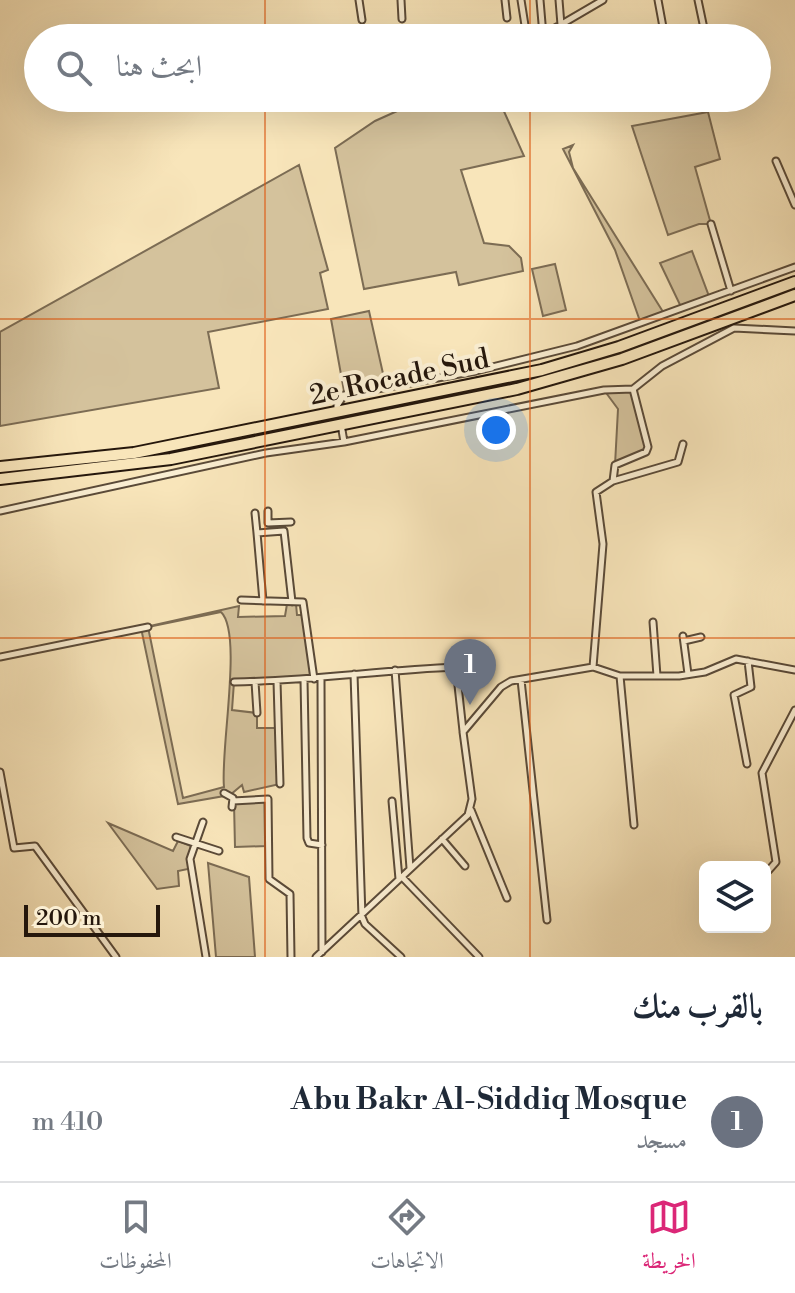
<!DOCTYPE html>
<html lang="ar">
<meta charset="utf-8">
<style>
:root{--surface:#fff;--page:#f6f6f7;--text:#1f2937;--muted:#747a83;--line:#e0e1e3;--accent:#db2777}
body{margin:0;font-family:"Libre Bodoni",Amiri,serif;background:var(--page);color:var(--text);direction:rtl}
.controls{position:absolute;right:24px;bottom:24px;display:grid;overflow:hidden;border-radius:12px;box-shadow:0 8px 32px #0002}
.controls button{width:72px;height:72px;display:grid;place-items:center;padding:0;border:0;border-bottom:2px solid var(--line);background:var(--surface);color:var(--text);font:40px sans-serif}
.scale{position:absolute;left:24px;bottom:20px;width:136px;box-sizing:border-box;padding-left:8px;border:4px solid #25170c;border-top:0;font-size:22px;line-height:28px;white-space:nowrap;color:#25170c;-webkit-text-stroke:6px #faeed2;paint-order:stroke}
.you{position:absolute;left:496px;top:430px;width:28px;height:28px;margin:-20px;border:6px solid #fff;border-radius:50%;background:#1a73e8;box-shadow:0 0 0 12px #1a73e833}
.badge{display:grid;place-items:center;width:52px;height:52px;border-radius:50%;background:var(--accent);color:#fff;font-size:26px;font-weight:700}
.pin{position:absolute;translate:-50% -66px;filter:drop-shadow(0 2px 4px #0008)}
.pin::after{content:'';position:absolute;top:42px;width:28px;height:24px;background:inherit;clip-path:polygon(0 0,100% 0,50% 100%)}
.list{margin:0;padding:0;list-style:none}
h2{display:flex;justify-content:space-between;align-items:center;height:104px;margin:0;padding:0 32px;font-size:34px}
h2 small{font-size:26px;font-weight:400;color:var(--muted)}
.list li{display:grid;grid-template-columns:52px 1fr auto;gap:24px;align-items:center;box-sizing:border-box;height:120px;padding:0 32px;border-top:2px solid var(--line)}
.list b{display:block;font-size:30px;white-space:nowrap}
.list p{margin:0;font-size:26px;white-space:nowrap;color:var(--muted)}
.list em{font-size:26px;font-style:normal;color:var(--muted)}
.icon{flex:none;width:44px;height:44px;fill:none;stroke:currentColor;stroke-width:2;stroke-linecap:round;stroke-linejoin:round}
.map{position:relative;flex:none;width:795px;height:957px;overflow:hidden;direction:ltr}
.search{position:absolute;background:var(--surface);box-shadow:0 8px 32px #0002;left:24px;right:24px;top:24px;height:88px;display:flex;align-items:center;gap:20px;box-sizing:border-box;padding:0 28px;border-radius:44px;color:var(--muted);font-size:30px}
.sheet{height:224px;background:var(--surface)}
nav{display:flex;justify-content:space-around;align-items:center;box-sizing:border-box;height:112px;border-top:2px solid var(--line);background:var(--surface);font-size:22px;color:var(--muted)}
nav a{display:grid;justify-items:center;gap:4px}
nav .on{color:var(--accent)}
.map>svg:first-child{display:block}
.green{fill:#d4c29c;stroke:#7c6c54;stroke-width:2;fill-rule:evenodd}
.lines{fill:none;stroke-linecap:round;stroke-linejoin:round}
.minor-casing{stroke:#5a4a38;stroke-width:9}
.motorway-casing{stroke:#25170c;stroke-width:14}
.minor{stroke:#faeed2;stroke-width:5}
.motorway{stroke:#f8e5ba;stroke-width:10}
.grid{fill:none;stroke:#de560c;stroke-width:2;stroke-opacity:0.55}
.labels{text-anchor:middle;stroke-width:8;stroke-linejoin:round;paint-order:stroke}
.street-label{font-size:28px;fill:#25170c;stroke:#faeed2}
</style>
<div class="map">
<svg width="795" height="957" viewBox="0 0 795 957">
<rect width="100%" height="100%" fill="#f8e5ba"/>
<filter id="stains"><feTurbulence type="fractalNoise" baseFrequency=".0025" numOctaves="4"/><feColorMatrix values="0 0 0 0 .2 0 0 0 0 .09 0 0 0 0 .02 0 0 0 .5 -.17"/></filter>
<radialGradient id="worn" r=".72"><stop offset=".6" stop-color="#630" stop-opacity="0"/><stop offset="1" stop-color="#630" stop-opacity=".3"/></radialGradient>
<!-- green -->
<path class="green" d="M426,98H498L524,156L461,170L484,243L509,246L521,258L523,271L459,285L456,272L364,289L335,148L375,121Z
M708,112L720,159L695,167L711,224H699L668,235L632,126Z
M573,145L569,152L573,168L665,315L641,324L615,250L563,149Z
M299,165L328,270L320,273L328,309L208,332L219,388L0,426V332Z
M692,251L710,299L682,309L660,263Z
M555,264L566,310L543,316L532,269Z
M369,311L386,387L344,395L338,401L333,399L344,391L331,319Z
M633,389L648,447L646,452L615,465L618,409L604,390Z
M287,604H296L297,615H305L314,679L234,682L232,710L257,713V728H278L280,784L244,792L242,785L230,795L178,804L141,628L239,606L238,617L285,616ZM221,612C243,633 220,750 224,787L183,798L148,627Z
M266,801V846L235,847L234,803Z
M108,823L173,851L178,841L191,846L188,869L178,871L179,886L157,889Z
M208,863L249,877L255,957H216Z"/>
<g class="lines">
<!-- minor casing -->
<g class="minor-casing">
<path id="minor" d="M359,0L362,20
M401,0L402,19
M505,0L507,18
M521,0L527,38
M540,0L543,35
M559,0L561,25
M658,0L665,38
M698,0L706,38
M495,32L496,38
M538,38L603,0
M677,98V100
M776,161L795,205
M711,224L731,291
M337,406L344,395L476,371L577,346L795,267
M342,430L344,442
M613,481L678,462L683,444
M0,511L266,453L344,442L604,390L633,389
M268,511V523L291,522
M255,513L257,533
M241,600L303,602L314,679
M263,601L257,533L284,531L292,602
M653,622L657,676
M683,636L688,674
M684,641L701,637
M0,657L148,627
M593,667L603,544L596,492L613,481L615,465L646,452L648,447L633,389L662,366L734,328L795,331
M395,670L410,868
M354,674L362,917L365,924L401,957
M620,676L634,825
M321,679L322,952
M304,680L307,838L309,843L322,845
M521,680L547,920
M277,681L280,784
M234,682C309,681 382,670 456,667L463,731
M255,682L257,713
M747,764L734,695L751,687L748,661
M0,772L14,848L35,846L116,957
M224,793L233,798L232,807
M233,801L268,799L269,879L290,894L291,957
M392,801L399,879
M471,810L507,898
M203,822L190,859L206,957
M176,837L219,851
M442,839L465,866
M768,871L776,862L762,773L795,710
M402,877L479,957
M316,957L468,815L472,799L463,732L501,687L511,681L593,667L620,676H679L705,672L736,659L795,670"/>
</g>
<!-- motorway casing -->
<g class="motorway-casing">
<path id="motorway" d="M0,467L134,453L542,370L619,347L795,282
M0,479L171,459L517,389L622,359L795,295"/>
</g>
<!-- minor -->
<use href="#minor" class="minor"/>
<!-- motorway -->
<use href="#motorway" class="motorway"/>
</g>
<!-- grid -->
<path class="grid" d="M265,0V38M530,0V38M265,98V957M530,98V957M0,319H795M0,638H795"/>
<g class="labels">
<!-- street labels -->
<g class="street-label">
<text transform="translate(399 376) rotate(-12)" y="10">2e Rocade Sud</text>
</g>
</g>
<rect width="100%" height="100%" filter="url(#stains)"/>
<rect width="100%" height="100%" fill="url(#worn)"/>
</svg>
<div class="controls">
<button><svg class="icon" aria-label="layers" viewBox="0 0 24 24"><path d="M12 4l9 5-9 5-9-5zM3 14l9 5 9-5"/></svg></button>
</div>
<div class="scale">200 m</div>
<div class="you"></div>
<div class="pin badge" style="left:470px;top:705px;background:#6b7280">1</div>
<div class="search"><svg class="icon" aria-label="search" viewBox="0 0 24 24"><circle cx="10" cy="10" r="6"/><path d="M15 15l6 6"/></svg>ابحث هنا</div>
</div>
<section class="sheet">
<h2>بالقرب منك<small></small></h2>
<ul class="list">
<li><span class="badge" style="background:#6b7280">1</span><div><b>Abu Bakr Al-Siddiq Mosque</b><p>مسجد</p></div><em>410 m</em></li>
</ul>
</section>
<nav>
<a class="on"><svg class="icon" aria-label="map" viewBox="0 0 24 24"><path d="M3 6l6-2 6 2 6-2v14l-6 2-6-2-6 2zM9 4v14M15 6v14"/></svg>الخريطة</a>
<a><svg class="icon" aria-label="directions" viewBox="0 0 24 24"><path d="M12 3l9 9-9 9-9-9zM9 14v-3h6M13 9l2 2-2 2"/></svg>الاتجاهات</a>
<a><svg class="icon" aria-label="saved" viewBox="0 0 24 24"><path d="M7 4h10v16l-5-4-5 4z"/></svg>المحفوظات</a>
</nav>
